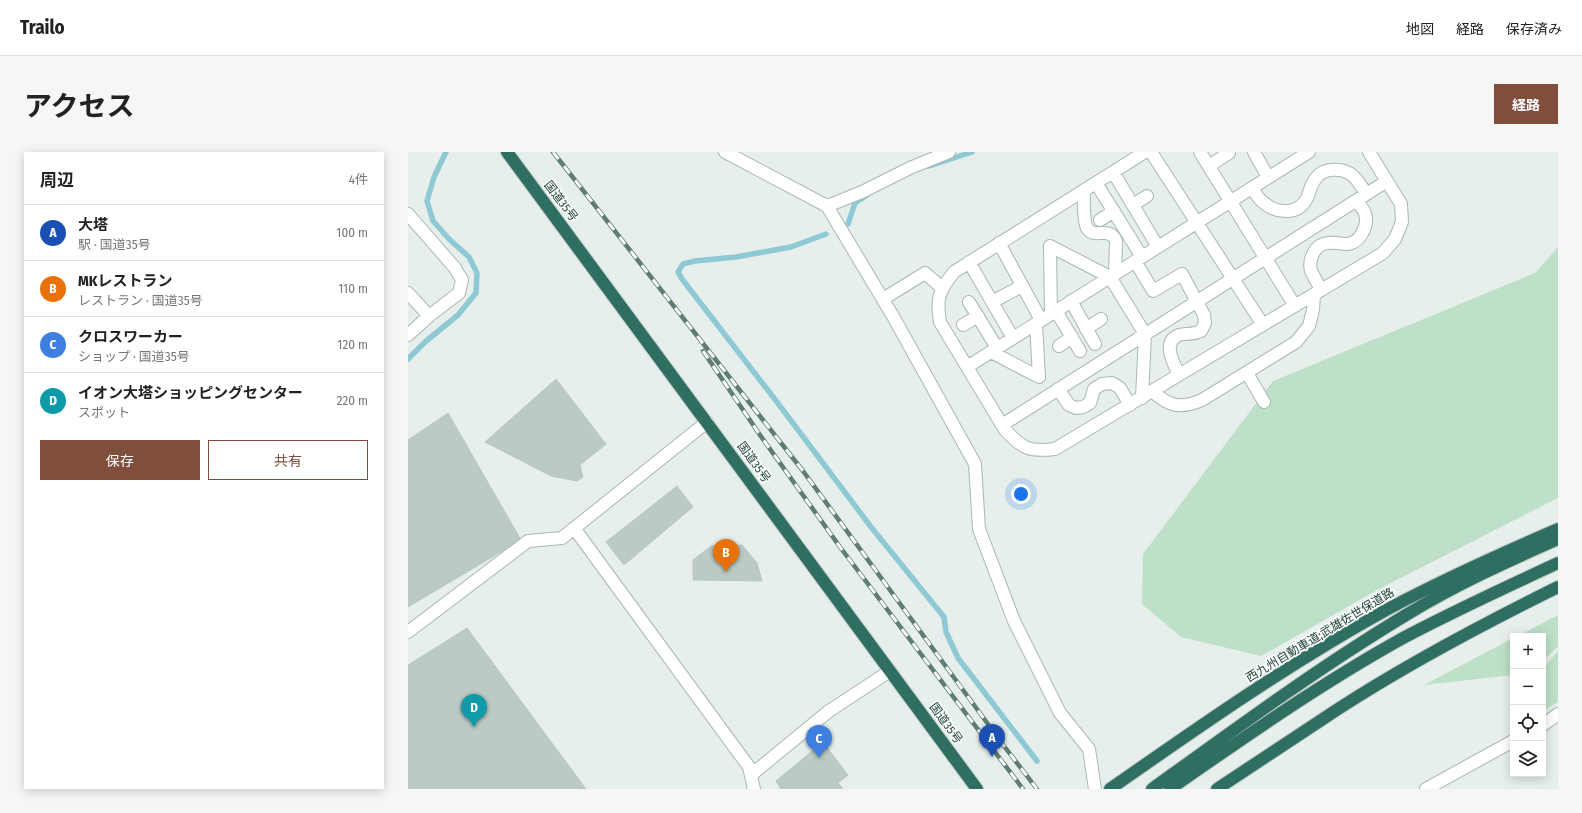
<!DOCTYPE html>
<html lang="ja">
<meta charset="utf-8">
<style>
:root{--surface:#fff;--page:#f6f6f6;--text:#222;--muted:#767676;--line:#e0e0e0;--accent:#804e3d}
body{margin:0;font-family:"Fira Sans Condensed","Noto Sans JP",sans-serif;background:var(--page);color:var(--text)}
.controls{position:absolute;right:12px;bottom:12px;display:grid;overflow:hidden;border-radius:0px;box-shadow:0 2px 10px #0003}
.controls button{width:36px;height:36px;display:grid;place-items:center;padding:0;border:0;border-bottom:1px solid var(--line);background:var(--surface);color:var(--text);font:20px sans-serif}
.you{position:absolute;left:613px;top:342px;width:14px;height:14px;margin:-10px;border:3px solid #fff;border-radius:50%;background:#1a73e8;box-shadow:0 0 0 6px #1a73e833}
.badge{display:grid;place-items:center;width:26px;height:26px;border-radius:50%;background:var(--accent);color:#fff;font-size:13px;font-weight:700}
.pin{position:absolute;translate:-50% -33px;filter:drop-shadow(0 1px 2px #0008)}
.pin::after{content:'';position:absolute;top:21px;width:14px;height:12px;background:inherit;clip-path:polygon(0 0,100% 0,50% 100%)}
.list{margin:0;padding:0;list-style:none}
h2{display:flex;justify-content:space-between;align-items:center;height:52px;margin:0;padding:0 16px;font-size:17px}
h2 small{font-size:13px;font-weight:400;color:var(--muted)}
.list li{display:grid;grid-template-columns:26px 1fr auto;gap:12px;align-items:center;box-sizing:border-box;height:56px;padding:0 16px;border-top:1px solid var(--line)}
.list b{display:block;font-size:15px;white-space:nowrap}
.list p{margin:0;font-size:13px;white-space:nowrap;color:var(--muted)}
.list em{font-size:13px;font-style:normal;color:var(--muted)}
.actions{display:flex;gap:8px;padding:12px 16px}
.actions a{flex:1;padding:9px 0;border:1px solid var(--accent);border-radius:0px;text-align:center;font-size:14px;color:var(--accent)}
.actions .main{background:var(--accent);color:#fff}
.icon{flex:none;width:22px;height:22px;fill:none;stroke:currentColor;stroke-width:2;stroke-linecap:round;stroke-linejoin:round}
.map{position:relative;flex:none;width:1150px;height:637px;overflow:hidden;border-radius:0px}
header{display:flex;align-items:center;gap:24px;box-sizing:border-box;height:56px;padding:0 20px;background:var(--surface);border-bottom:1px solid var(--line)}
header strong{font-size:19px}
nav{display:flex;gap:22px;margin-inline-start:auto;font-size:14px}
.intro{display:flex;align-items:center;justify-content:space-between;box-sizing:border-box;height:96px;padding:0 24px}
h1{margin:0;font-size:28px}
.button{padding:10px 18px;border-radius:0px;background:var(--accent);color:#fff;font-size:14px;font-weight:700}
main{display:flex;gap:24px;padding:0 24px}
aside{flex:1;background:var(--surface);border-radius:0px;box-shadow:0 2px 10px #0003}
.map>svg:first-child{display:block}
.green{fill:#bfe0c8}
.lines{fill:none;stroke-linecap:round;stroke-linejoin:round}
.stream{stroke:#8ec9d4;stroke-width:5.5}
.building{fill:#bbcac4;stroke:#b8c9c2}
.minor-casing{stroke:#a8b8b2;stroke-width:14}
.highway-casing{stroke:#c2cac8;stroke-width:14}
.minor{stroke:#fff;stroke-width:12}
.highway{stroke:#2f6f62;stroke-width:12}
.rail-casing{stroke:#5f7d75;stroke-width:4.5}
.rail{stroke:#f7fbf9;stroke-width:3;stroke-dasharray:9;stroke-linecap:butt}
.labels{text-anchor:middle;stroke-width:3.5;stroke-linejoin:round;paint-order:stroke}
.street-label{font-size:12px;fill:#24423a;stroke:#f7fbf9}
</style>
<header>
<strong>Trailo</strong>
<nav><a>地図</a><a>経路</a><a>保存済み</a></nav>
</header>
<div class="intro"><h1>アクセス</h1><a class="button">経路</a></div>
<main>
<aside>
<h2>周辺<small>4件</small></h2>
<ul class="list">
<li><span class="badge" style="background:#1a4fb4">A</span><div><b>大塔</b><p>駅 · 国道35号</p></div><em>100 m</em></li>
<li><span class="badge" style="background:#e8710a">B</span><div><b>MKレストラン</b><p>レストラン · 国道35号</p></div><em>110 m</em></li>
<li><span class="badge" style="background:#3f7fe0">C</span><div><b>クロスワーカー</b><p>ショップ · 国道35号</p></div><em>120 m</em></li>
<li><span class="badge" style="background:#0f9aa8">D</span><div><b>イオン大塔ショッピングセンター</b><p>スポット</p></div><em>220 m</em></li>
</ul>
<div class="actions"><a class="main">保存</a><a>共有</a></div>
</aside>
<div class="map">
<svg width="1150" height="637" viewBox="0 0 1150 637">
<rect width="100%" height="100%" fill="#e6efeb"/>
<!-- green -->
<path class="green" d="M1150,95V346L969,438L853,504L773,485L734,452L735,402L865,229L1127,121Z
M1150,463V495L1135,508V484H1110Z
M1105,486V523L1016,533Z
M1150,499V550L1135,559V517Z"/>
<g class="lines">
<!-- stream -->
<path class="stream" d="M521,14L564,0
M440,72L447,51L459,43
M418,82L383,95L328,105L287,109L275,112L270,120L274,127L369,250L463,375L536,465L538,480L550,506L629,609
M0,207L17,190L50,163L68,141L69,121L61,105L41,87L25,69L19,49L26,25L38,0"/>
</g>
<!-- building -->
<path class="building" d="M148,227L198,292L172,313L175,325L169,329L143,324L77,290Z
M40,261L113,388L0,455V288Z
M269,334L285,355L216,413L198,390Z
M334,393L349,411L354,429L285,428V408L303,394Z
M59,476L178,637H0V513Z
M415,590L440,623L430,631L435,637H373L368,629Z"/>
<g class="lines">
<!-- minor casing -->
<g class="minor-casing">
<path id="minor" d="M317,0L419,54L486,166L567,312L571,377L606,469L652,561L681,597L687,637
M737,0L546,120C531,139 528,146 532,170L597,278C615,297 621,300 647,297L975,101L987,87L994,70L993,52L961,0
M743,0L855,173
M792,0L887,154
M846,0L860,25
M801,14L821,1
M705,20L750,95
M688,31L734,105
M844,36C847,40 850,47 855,50C867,61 888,64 898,48C902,41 902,33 908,26C915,16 934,15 944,23C950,28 954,36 959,42
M676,38C676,48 675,69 679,76C686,88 701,73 708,89L707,122
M725,53L739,44
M419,54L454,40L502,16L541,0
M0,62L47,116L54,128L51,141L21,164
M692,68L706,59
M591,91L633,168
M727,109L745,139L774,122L796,163L797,171L793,179C785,183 778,181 771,183C753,190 766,212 771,223
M561,110L605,186
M913,138C910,132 906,125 903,119C900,107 907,92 920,91C926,90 933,92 939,92C953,91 962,71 956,59C954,55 950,52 948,49
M0,141L21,164L0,183
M475,147L517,121L534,136
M663,149L687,192
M561,150L589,196
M584,150L614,134
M648,159L672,199
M643,162L642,94L702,125L737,182L734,246
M628,172L631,225
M555,173L570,164
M678,177L693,167
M651,194L664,185
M583,200L631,225
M559,215L901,0
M839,221L856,250
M650,237L661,253L668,256L675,255L682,251L686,237L694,232L704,231L712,236L722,253
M744,239C762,255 772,257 794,248L888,190L901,174L905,158L906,143
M594,273L979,29
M166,376L341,615L346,637
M0,480L120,389L154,386L299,270
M1135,573L1150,562
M343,623L421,559L482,519
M1018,637L1105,589"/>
</g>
<!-- highway casing -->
<g class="highway-casing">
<path id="highway" d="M99,0L569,637
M702,637C792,574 882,511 978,458C1034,428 1092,402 1150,377
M744,637C827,577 910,516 998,463C1047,433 1098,410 1150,387
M762,637C838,584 914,531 995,486C1046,459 1098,435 1150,411
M809,637C850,610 890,583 930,557C1001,511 1075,472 1150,435"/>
</g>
<!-- minor -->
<use href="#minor" class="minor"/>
<!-- highway -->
<use href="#highway" class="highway"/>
<!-- rail casing -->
<g class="rail-casing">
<path id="rail" d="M145,0L395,319L596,594L629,637
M295,199L352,283L432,395L615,637"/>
</g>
<!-- rail -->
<use href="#rail" class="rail"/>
</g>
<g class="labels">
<!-- street labels -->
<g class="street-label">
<text transform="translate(153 49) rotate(53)" y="4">国道35号</text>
<text transform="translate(346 310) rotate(54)" y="4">国道35号</text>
<text transform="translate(912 483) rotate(-31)" y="4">西九州自動車道;武雄佐世保道路</text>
<text transform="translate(538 571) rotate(54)" y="4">国道35号</text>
</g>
</g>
</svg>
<div class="controls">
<button>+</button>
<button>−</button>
<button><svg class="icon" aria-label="locate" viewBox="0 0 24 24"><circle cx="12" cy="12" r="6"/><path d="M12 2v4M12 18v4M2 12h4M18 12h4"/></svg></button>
<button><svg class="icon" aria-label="layers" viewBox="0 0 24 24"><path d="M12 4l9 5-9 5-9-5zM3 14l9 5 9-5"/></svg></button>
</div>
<div class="you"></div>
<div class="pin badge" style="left:584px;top:605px;background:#1a4fb4">A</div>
<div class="pin badge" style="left:318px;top:420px;background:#e8710a">B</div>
<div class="pin badge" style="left:411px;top:606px;background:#3f7fe0">C</div>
<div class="pin badge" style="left:66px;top:575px;background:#0f9aa8">D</div>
</div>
</main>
